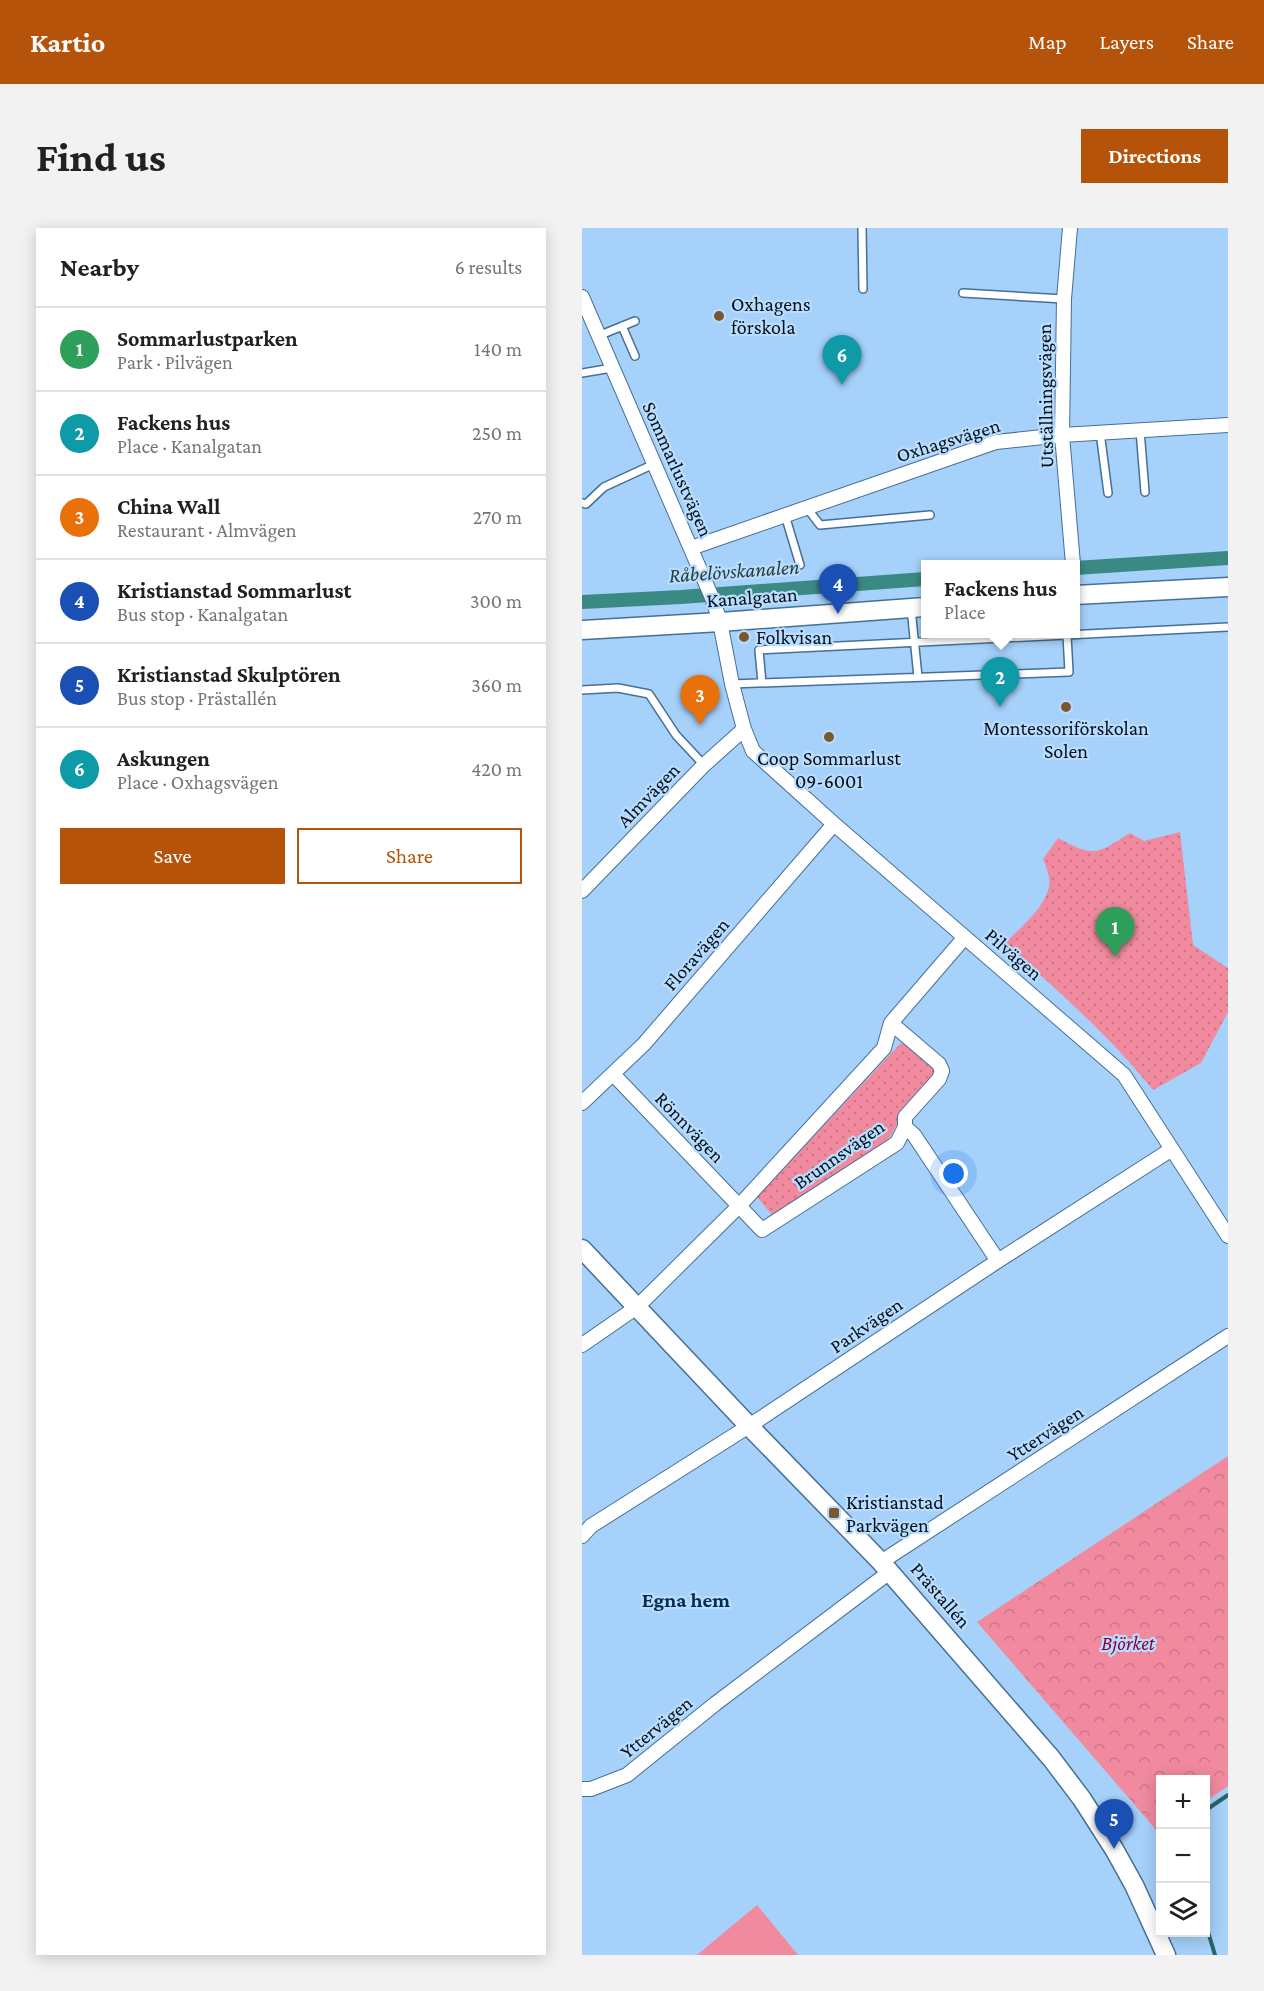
<!DOCTYPE html>
<meta charset="utf-8">
<style>
:root{--surface:#fff;--page:#f2f2f2;--text:#202124;--muted:#757577;--line:#e0e0e0;--accent:#b45309}
body{margin:0;font-family:"Crimson Pro",serif;background:var(--page);color:var(--text)}
.controls{position:absolute;right:18px;bottom:18px;display:grid;overflow:hidden;border-radius:0px;box-shadow:0 3px 15px #0003}
.controls button{width:54px;height:54px;display:grid;place-items:center;padding:0;border:0;border-bottom:2px solid var(--line);background:var(--surface);color:var(--text);font:30px sans-serif}
.you{position:absolute;left:372px;top:946px;width:21px;height:21px;margin:-15px;border:4px solid #fff;border-radius:50%;background:#1a73e8;box-shadow:0 0 0 9px #1a73e833}
.badge{display:grid;place-items:center;width:39px;height:39px;border-radius:50%;background:var(--accent);color:#fff;font-size:20px;font-weight:700}
.pin{position:absolute;translate:-50% -50px;filter:drop-shadow(0 2px 3px #0008)}
.pin::after{content:'';position:absolute;top:32px;width:21px;height:18px;background:inherit;clip-path:polygon(0 0,100% 0,50% 100%)}
.popup{position:absolute;left:339px;top:332px;width:159px;height:78px;box-sizing:border-box;display:grid;place-content:center;border-radius:0px;background:var(--surface);filter:drop-shadow(0 2px 4px #0005);font-size:20px;white-space:nowrap;color:var(--muted)}
.popup b{font-size:22px;color:var(--text)}
.popup::after{content:'';position:absolute;left:50%;top:100%;margin-left:-12px;border:12px solid transparent;border-top-color:var(--surface)}
.list{margin:0;padding:0;list-style:none}
h2{display:flex;justify-content:space-between;align-items:center;height:78px;margin:0;padding:0 24px;font-size:26px}
h2 small{font-size:20px;font-weight:400;color:var(--muted)}
.list li{display:grid;grid-template-columns:39px 1fr auto;gap:18px;align-items:center;box-sizing:border-box;height:84px;padding:0 24px;border-top:2px solid var(--line)}
.list b{display:block;font-size:22px;white-space:nowrap}
.list p{margin:0;font-size:20px;white-space:nowrap;color:var(--muted)}
.list em{font-size:20px;font-style:normal;color:var(--muted)}
.actions{display:flex;gap:12px;padding:18px 24px}
.actions a{flex:1;padding:14px 0;border:2px solid var(--accent);border-radius:0px;text-align:center;font-size:21px;color:var(--accent)}
.actions .main{background:var(--accent);color:#fff}
.icon{flex:none;width:33px;height:33px;fill:none;stroke:currentColor;stroke-width:2;stroke-linecap:round;stroke-linejoin:round}
.map{position:relative;flex:none;width:646px;height:1727px;overflow:hidden;border-radius:0px}
header{display:flex;align-items:center;gap:36px;box-sizing:border-box;height:84px;padding:0 30px;background:var(--accent);color:#fff}
header strong{font-size:28px}
nav{display:flex;gap:33px;margin-inline-start:auto;font-size:21px}
.intro{display:flex;align-items:center;justify-content:space-between;box-sizing:border-box;height:144px;padding:0 36px}
h1{margin:0;font-size:42px}
.button{padding:15px 27px;border-radius:0px;background:var(--accent);color:#fff;font-size:21px;font-weight:700}
main{display:flex;gap:36px;padding:0 36px}
aside{flex:1;background:var(--surface);border-radius:0px;box-shadow:0 3px 15px #0003}
.map>svg:first-child{display:block}
.grass{fill:url(#grass-dots)}
.forest{fill:url(#forest-crowns)}
.garden{fill:#f18a9f}
.lines{fill:none;stroke-linecap:round;stroke-linejoin:round}
.stream{stroke:#296565;stroke-width:4}
.canal{stroke:#3a8a83;stroke-width:14}
.service-casing{stroke:#476f94;stroke-width:10}
.minor-casing{stroke:#476f94;stroke-width:16}
.tertiary-casing{stroke:#476f94;stroke-width:21}
.service{stroke:#fff;stroke-width:7}
.minor{stroke:#fff;stroke-width:14}
.tertiary{stroke:#fff;stroke-width:18}
.poi-dot{fill:#7a5730;stroke:#baddfe;stroke-width:2}
.labels{text-anchor:middle;stroke-width:4.5;stroke-linejoin:round;paint-order:stroke}
.poi-label{font-size:20px;fill:#02101e;stroke:#baddfe;text-anchor:start}
.street-label{font-size:20px;fill:#02101e;stroke:#baddfe}
.park-label{font-size:20px;font-style:italic;fill:#870037;stroke:#baddfe}
.water-label{font-size:21px;font-style:italic;fill:#243e3b;stroke:#baddfe}
.neighbourhood-label{font-size:21px;font-weight:bold;fill:#032d4e;stroke:#baddfe}
</style>
<header>
<strong>Kartio</strong>
<nav><a>Map</a><a>Layers</a><a>Share</a></nav>
</header>
<div class="intro"><h1>Find us</h1><a class="button">Directions</a></div>
<main>
<aside>
<h2>Nearby<small>6 results</small></h2>
<ul class="list">
<li><span class="badge" style="background:#2e9e5b">1</span><div><b>Sommarlustparken</b><p>Park · Pilvägen</p></div><em>140 m</em></li>
<li><span class="badge" style="background:#0f9aa8">2</span><div><b>Fackens hus</b><p>Place · Kanalgatan</p></div><em>250 m</em></li>
<li><span class="badge" style="background:#e8710a">3</span><div><b>China Wall</b><p>Restaurant · Almvägen</p></div><em>270 m</em></li>
<li><span class="badge" style="background:#1a4fb4">4</span><div><b>Kristianstad Sommarlust</b><p>Bus stop · Kanalgatan</p></div><em>300 m</em></li>
<li><span class="badge" style="background:#1a4fb4">5</span><div><b>Kristianstad Skulptören</b><p>Bus stop · Prästallén</p></div><em>360 m</em></li>
<li><span class="badge" style="background:#0f9aa8">6</span><div><b>Askungen</b><p>Place · Oxhagsvägen</p></div><em>420 m</em></li>
</ul>
<div class="actions"><a class="main">Save</a><a>Share</a></div>
</aside>
<div class="map">
<svg width="646" height="1727" viewBox="0 0 646 1727">
<defs>
<pattern id="grass-dots" width="8" height="8" patternUnits="userSpaceOnUse" patternTransform="scale(1.5)"><rect width="8" height="8" fill="#f18a9f"/><path d="M2 2h.1M6 6h.1" fill="none" stroke="#cd7688" stroke-width="1.8" stroke-linecap="round"/></pattern>
<pattern id="forest-crowns" width="20" height="18" patternUnits="userSpaceOnUse" patternTransform="scale(1.5)"><rect width="20" height="18" fill="#f18a9f"/><path d="M2 6a3 3 0 1 1 6 0M12 15a3 3 0 1 1 6 0" fill="none" stroke="#cd7688"/></pattern>
</defs>
<rect width="100%" height="100%" fill="#a6d1fa"/>
<!-- grass -->
<path class="grass" d="M598,604L611,717L646,740V784L619,835L571,862C527,807 475,762 423,715C438,700 462,681 467,659C469,649 464,639 461,631L476,610C512,630 515,626 548,605L562,613Z
M324,815L351,839L354,846L320,886L310,906L301,917L191,988L175,969L318,816Z"/>
<!-- forest -->
<path class="forest" d="M646,1228V1558L624,1573V1552H578V1602L576,1604L395,1394Z"/>
<!-- garden -->
<path class="garden" d="M175,1677L216,1727H115Z"/>
<g class="lines">
<!-- stream -->
<path class="stream" d="M624,1582L646,1567
M624,1697L633,1727"/>
<!-- canal -->
<path class="canal" d="M493,340L646,330
M0,374L99,369L343,351"/>
<!-- service casing -->
<g class="service-casing">
<path id="service" d="M280,0L281,61
M381,65L482,71
M40,98L53,128
M16,108L53,93
M0,145L30,140
M558,202L563,264
M518,204L526,265
M0,275L4,276L22,259L72,236
M225,280L238,297L348,287
M203,287L218,337
M329,380L336,449
M180,455L177,422L646,399
M150,456L487,444L485,407
M0,462L36,460L67,466L94,507L122,537"/>
</g>
<!-- minor casing -->
<g class="minor-casing">
<path id="minor" d="M488,0L482,71L480,207L491,336
M0,69L131,372L138,394L150,456L162,501L171,523L252,596L542,847L646,1008
M109,320L414,214L480,207L646,197
M0,663L122,537L162,501
M31,846L180,1002L315,915L323,899V889L357,851L360,843L357,836L309,795
M0,875L62,816L252,596
M323,899L332,907L416,1033
M0,1117L55,1079L157,978L302,820L309,795L383,709
M0,1308L9,1298L167,1198L411,1036L590,921
M299,1334L646,1108
M0,1561H9L45,1547L133,1476L309,1343"/>
</g>
<!-- tertiary casing -->
<g class="tertiary-casing">
<path id="tertiary" d="M493,367L646,359
M0,402L138,394L343,379
M0,1021L167,1198L299,1334L469,1530L500,1571L532,1621L552,1657L584,1727"/>
</g>
<!-- service -->
<use href="#service" class="service"/>
<!-- minor -->
<use href="#minor" class="minor"/>
<!-- tertiary -->
<use href="#tertiary" class="tertiary"/>
</g>
<!-- markers -->
<g class="poi-dot">
<circle cx="137" cy="88" r="6"/>
<circle cx="162" cy="409" r="6"/>
<circle cx="484" cy="479" r="6"/>
<circle cx="247" cy="509" r="6"/>
<rect x="246" y="1279" width="12" height="12" rx="3"/>
</g>
<g class="labels">
<!-- poi labels -->
<g class="poi-label">
<text x="149" y="83">Oxhagens<tspan x="149" dy="23">förskola</tspan></text>
<text x="174" y="416">Folkvisan</text>
<text x="484" y="507" text-anchor="middle">Montessoriförskolan<tspan x="484" dy="23">Solen</tspan></text>
<text x="247" y="537" text-anchor="middle">Coop Sommarlust<tspan x="247" dy="23">09-6001</tspan></text>
<text x="264" y="1281">Kristianstad<tspan x="264" dy="23">Parkvägen</tspan></text>
</g>
<!-- street labels -->
<g class="street-label">
<text transform="translate(463 168) rotate(-91)" y="7">Utställningsvägen</text>
<text transform="translate(366 212) rotate(-17)" y="7">Oxhagsvägen</text>
<text transform="translate(96 241) rotate(66)" y="7">Sommarlustvägen</text>
<text transform="translate(170 369) rotate(-4)" y="7">Kanalgatan</text>
<text transform="translate(66 567) rotate(-46)" y="7">Almvägen</text>
<text transform="translate(114 726) rotate(-49)" y="7">Floravägen</text>
<text transform="translate(432 726) rotate(41)" y="7">Pilvägen</text>
<text transform="translate(108 899) rotate(46)" y="7">Rönnvägen</text>
<text transform="translate(257 926) rotate(-35)" y="7">Brunnsvägen</text>
<text transform="translate(284 1097) rotate(-34)" y="7">Parkvägen</text>
<text transform="translate(463 1205) rotate(-33)" y="7">Yttervägen</text>
<text transform="translate(359 1367) rotate(49)" y="7">Prästallén</text>
<text transform="translate(74 1499) rotate(-39)" y="7">Yttervägen</text>
</g>
<!-- park labels -->
<g class="park-label">
<text x="546" y="1422">Björket</text>
</g>
<!-- water labels -->
<g class="water-label">
<text transform="translate(152 343) rotate(-4)" y="7">Råbelövskanalen</text>
</g>
<!-- neighbourhood labels -->
<g class="neighbourhood-label">
<text x="104" y="1379">Egna hem</text>
</g>
</g>
</svg>
<div class="controls">
<button>+</button>
<button>−</button>
<button><svg class="icon" aria-label="layers" viewBox="0 0 24 24"><path d="M12 4l9 5-9 5-9-5zM3 14l9 5 9-5"/></svg></button>
</div>
<div class="you"></div>
<div class="pin badge" style="left:533px;top:729px;background:#2e9e5b">1</div>
<div class="pin badge" style="left:418px;top:479px;background:#0f9aa8">2</div>
<div class="popup"><b>Fackens hus</b>Place</div>
<div class="pin badge" style="left:118px;top:497px;background:#e8710a">3</div>
<div class="pin badge" style="left:256px;top:386px;background:#1a4fb4">4</div>
<div class="pin badge" style="left:532px;top:1621px;background:#1a4fb4">5</div>
<div class="pin badge" style="left:260px;top:157px;background:#0f9aa8">6</div>
</div>
</main>
